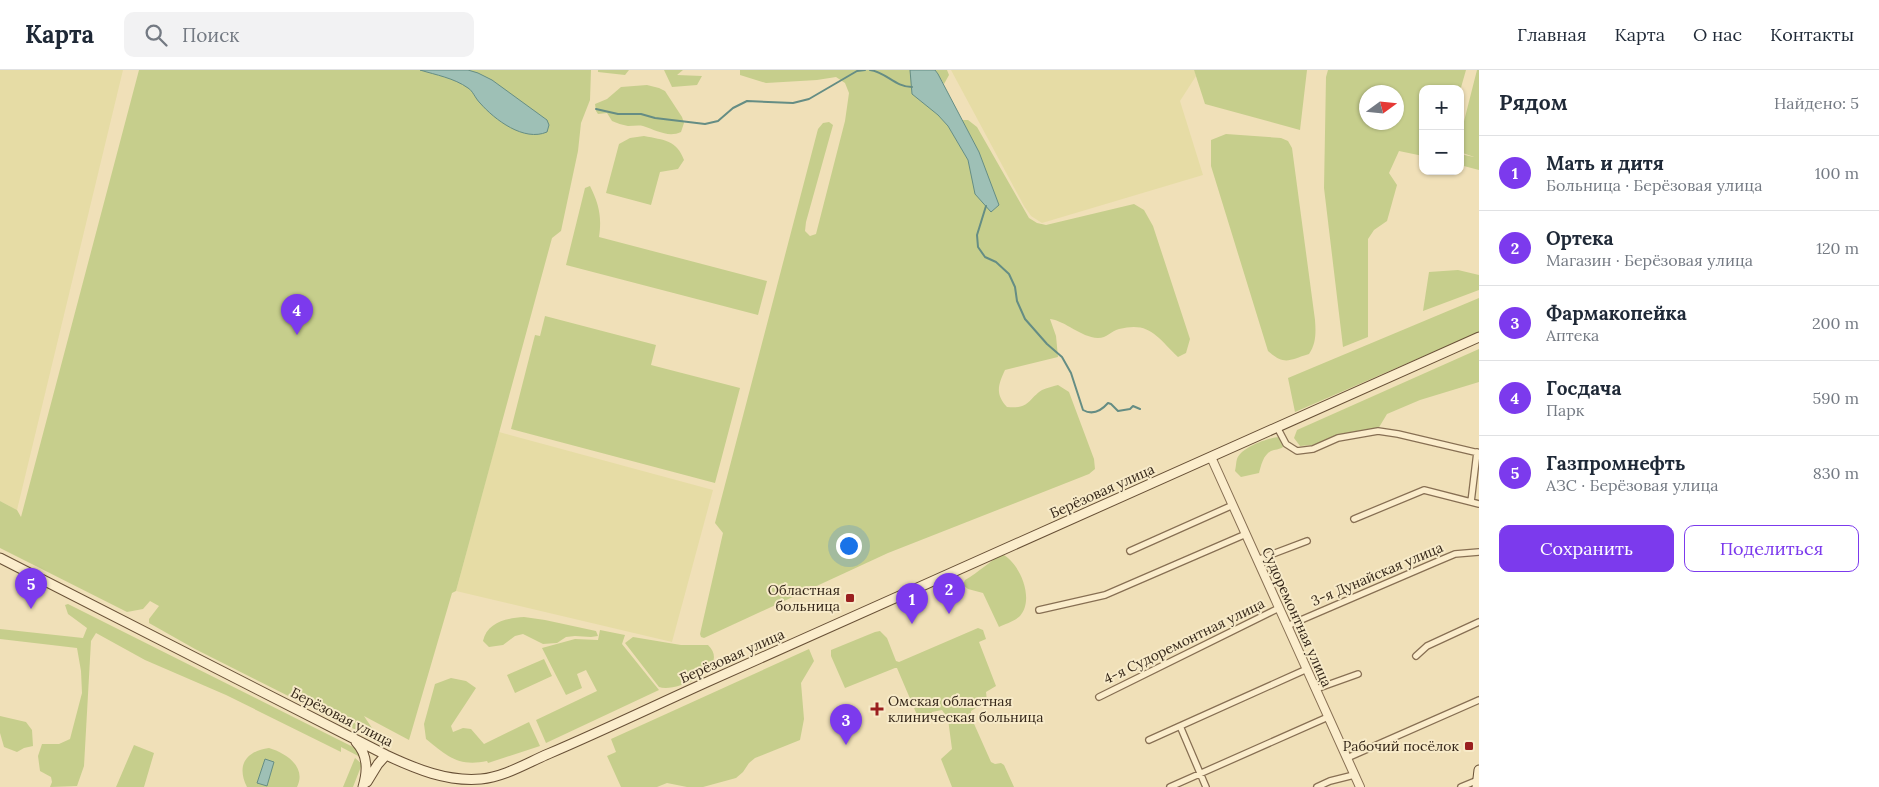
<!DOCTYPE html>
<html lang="ru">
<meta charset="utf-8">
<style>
:root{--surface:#fff;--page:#f2f2f3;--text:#1f2937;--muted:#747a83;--line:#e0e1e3;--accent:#7c3aed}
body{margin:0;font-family:Lora,serif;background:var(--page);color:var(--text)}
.controls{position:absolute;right:15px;top:15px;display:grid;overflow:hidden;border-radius:10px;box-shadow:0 1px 4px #0004}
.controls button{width:45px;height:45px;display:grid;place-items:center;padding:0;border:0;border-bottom:1px solid var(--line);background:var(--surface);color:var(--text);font:25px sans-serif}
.compass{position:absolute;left:1359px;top:15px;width:45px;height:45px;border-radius:50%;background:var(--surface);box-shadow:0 1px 4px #0004;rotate:75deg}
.you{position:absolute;left:848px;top:475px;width:18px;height:18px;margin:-12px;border:4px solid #fff;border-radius:50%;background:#1a73e8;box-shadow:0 0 0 8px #1a73e833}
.badge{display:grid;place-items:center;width:32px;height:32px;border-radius:50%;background:var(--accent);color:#fff;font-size:16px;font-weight:700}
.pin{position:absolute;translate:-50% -41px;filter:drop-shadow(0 1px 2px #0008)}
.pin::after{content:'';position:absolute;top:26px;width:18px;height:15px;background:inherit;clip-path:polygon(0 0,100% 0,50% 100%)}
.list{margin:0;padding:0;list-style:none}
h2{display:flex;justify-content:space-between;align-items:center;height:65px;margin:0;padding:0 20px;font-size:21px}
h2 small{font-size:16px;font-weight:400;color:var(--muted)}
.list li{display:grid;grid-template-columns:32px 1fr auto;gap:15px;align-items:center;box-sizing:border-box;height:75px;padding:0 20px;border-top:1px solid var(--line)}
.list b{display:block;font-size:19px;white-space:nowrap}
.list p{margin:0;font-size:16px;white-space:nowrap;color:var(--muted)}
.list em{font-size:16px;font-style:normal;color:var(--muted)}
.actions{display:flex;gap:10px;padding:15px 20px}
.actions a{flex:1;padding:11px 0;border:1px solid var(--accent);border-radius:10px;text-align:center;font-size:18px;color:var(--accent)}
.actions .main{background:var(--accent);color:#fff}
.icon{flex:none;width:28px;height:28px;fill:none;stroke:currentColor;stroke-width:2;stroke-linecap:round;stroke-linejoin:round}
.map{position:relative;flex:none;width:1479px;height:717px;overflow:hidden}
header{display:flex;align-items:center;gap:30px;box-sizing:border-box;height:70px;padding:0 25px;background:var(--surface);border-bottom:1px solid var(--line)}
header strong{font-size:24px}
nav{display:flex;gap:28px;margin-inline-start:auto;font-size:18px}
.search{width:350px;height:45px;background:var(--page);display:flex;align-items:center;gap:12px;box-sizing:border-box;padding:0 18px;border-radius:10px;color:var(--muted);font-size:19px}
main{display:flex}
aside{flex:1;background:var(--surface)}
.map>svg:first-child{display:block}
.farmland{fill:#e6dca5}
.green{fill:#c6ce8c;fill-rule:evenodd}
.water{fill:#9ec0b6;stroke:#658d84}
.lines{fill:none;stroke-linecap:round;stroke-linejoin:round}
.stream{stroke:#658d84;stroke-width:2}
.minor-casing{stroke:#876f53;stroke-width:8}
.tertiary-casing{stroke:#876f53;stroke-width:10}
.secondary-casing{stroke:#685036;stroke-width:11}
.minor{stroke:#fbedcc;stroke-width:5.5}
.tertiary{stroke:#fbedcc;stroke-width:8}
.secondary{stroke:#fbedcc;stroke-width:9}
.poi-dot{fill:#9a1f1f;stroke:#f7eac8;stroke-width:2}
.labels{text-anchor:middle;stroke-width:4;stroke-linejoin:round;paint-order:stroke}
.street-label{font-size:14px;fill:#352719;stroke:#f7eac8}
.poi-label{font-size:14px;fill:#352719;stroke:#f7eac8;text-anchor:end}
</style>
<header>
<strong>Карта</strong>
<div class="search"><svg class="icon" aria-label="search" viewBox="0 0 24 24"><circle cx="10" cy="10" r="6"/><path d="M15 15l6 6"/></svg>Поиск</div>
<nav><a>Главная</a><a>Карта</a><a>О нас</a><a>Контакты</a></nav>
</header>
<main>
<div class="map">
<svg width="1479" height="717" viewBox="0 0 1479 717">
<rect width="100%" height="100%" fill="#f0e0b8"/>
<!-- farmland -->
<path class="farmland" d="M0,0H123L17,440L0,431Z
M951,0H1194L1196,6L1180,31L1203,105L1042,153L1031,146L1024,136Z
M499,362L713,420L672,572L456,521Z"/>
<!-- green -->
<path class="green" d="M139,0H591L590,30L581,53L578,81L561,161L552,168L456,521L452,523L409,670L364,646L372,658L388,669L390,673L388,676L195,579L149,553V549L159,536L150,531L143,539L127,542L0,478V431L17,440L21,447Z
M598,0H629L625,5L598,2Z
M664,0H683L677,5L702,6L697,15L672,17Z
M740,0H910L914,25L938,45L948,56L968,90L972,105L991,142L998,135L979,82L962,50H968L977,57L1029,148L1037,153L1046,155L1134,134L1144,140L1153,156L1190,269L1186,283L1178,287C1157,267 1150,251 1119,259C1111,261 1107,268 1098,268C1080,267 1066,251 1050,249L1056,266L1058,287L1005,300C998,315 995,324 1007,337C1030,339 1027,330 1042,320C1047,318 1053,316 1058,315L1069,322L1094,389L1095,399L1089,404L888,483L704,568L701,567L700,564L723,463L715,453L818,59L823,53L829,52L833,55L806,152L805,161L810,166L816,164L845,51L849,23L845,13L836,7L817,10L766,13L740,5Z
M935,0H947L949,5L944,14Z
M1194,0H1307L1300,60L1205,34Z
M1328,0H1466L1460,21V19H1423V86L1399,81L1389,103L1397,115L1387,151L1374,160L1368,169V267L1343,277L1324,118L1326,7ZM1396,22V52H1366V22Z
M1477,0H1479V100L1460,95V84L1474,87L1460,82V67Z
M647,15L659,18L665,21L682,47L684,53L681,62C668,68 656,60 643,56C639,55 633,56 628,56C622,55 617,53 612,51L607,43L598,44L596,41L595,34L607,29L621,17Z
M1226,64L1281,68L1288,71L1292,78L1315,250C1316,263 1316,274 1309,284C1289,290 1285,296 1268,281L1211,96V70Z
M644,66C664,70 677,70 684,90L678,99L660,102L651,135L606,123L619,74L630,68Z
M590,116C599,134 602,147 599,167L767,211L758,245L566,195L585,118Z
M1458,200L1479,205V220L1423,241L1429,202Z
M1479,228V262L1295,342L1288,308Z
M545,246L656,275L651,295L740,318L715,413L511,359L535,265L540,266Z
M1479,279V312L1420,330L1387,344L1378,359L1351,362L1323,374L1300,376L1294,368L1297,360Z
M1279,367L1282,370L1283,377C1279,380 1275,379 1271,381C1263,385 1261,396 1259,403L1241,407L1235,401C1236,397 1236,392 1237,389C1241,377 1268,368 1279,367Z
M1002,484C1020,493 1035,529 1020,546C1015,551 1005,554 999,557L983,523L968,519L963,515L965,510C979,502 989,492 1002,484Z
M68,534L355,678L364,689L341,677V682L226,625L145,590L96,563L91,571L84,696L77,716L50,717L52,712L51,707L40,701L38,686L42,674H59L70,669L82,623L81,601L77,578L0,569V559L83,568L87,558L68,544L65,535Z
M524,547L545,550L596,561L598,566L591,567L575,566L566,567L557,573L543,574L523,564L515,566L503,575L489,577L483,571C487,552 507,548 524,547Z
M978,558L983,560L986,569L979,572L996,616L986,622L987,631L971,641V647L991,692L995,694L1001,693L1004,695L1014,717H952L941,689L952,679L948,649L942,640L932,642L929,649L924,653L920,652L897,598H895L845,618L831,586V580L875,562L880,561L887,568L896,591L899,592Z
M600,560L625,565L622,574L659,620L546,673L536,650L597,621L586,600L577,604L582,618L566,625L542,578L575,569L598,570Z
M633,567L681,575H708C732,598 677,623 659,617L625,573Z
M809,579L814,591L801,613L804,649L800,670L755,688L749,693L743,702L736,708L703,717H687L667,713L657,717H621L607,686L616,682L611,669Z
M544,589L552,606L515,623L507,605Z
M451,608L466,611L476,618L451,656L453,662L463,658L471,659L484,674L529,652L540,676L488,693L487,691C458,697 447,686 426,669L424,654L435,614Z
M0,646L26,652L32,660L33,676L24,678L17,682L4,677L0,663Z
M134,675L154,683L144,717H116Z
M269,678C286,683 307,697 297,717H247C236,695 246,681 269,678Z
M355,688L362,694L353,717H343Z"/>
<!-- water -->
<path class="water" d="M420,0H468L478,3L492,10L547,50L549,55L547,62C524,72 495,50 480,33C475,28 473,21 468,18C454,8 436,5 420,0Z
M910,0H935L938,4L979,82L999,135L991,142L975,124L968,90L948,56L938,45L912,24Z
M265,689L274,692L267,716L257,713Z"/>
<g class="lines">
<!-- stream -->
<path class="stream" d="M870,0C886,2 895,17 912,17
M596,39L618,44H641L655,48L705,54L718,51L733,38L747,31L793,33L809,29L857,1L865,0
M986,136L977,165L978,177L985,187L996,192L1009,204L1015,217L1017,231L1025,249L1047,274L1062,287L1071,303L1083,340C1092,345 1101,341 1108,333L1111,334L1118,341L1130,339L1133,336L1140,339"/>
<!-- minor casing -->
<g class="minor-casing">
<path id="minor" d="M1277,357L1286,374L1297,381L1313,379L1338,368L1378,361L1398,364L1479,383
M1471,432L1477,382
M1354,449L1424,420L1479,434
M1130,481L1233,435
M1257,490L1307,471
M1039,540L1105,525L1246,464
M1287,556L1436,492L1455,484L1479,482
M1416,586L1427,576L1479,552
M1316,619L1358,604
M1099,627L1279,538
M1180,656L1206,717
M1149,670L1307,599
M1347,688L1479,630
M1170,717L1328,647
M1317,717L1330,711L1354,705
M1461,717L1478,710"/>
</g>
<!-- tertiary casing -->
<g class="tertiary-casing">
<path id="tertiary" d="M1211,387L1360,717"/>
</g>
<!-- secondary casing -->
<g class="secondary-casing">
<path id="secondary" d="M0,488L386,685C416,699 447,712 481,709C504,707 527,693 548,684C602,661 654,636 707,612L1479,267
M356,672C368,685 368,700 363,717
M367,712L378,694L386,685
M1477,717L1479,700"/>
</g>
<!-- minor -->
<use href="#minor" class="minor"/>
<!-- tertiary -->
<use href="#tertiary" class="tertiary"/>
<!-- secondary -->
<use href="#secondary" class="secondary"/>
</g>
<!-- markers -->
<g class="poi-dot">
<rect x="845" y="523" width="10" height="10" rx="2.5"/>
<path d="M874.5 631.5h5v5h5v5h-5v5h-5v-5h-5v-5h5z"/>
<rect x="1464" y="671" width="10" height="10" rx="2.5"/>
</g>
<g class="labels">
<!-- street labels -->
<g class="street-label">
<text transform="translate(1102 421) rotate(-24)" y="5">Берёзовая улица</text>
<text transform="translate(1377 504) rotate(-23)" y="5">3-я Дунайская улица</text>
<text transform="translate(1297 547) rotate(66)" y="5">Судоремонтная улица</text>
<text transform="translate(1184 571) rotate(-26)" y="5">4-я Судоремонтная улица</text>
<text transform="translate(732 586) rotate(-24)" y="5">Берёзовая улица</text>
<text transform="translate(342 647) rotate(27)" y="5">Берёзовая улица</text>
</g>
<!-- poi labels -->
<g class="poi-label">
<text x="840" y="525">Областная<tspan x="840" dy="16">больница</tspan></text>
<text x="888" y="636" text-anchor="start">Омская областная<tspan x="888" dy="16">клиническая больница</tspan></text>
<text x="1459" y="681">Рабочий посёлок</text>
</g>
</g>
</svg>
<div class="controls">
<button>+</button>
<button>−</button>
</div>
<svg class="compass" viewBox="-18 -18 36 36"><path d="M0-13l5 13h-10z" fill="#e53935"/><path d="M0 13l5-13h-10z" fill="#747a83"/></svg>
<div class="you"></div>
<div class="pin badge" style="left:912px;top:554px">1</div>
<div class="pin badge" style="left:949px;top:544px">2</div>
<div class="pin badge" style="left:846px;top:675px">3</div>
<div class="pin badge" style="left:297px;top:265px">4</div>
<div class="pin badge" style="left:31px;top:539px">5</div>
</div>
<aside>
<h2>Рядом<small>Найдено: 5</small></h2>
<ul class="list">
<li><span class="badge">1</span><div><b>Мать и дитя</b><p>Больница · Берёзовая улица</p></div><em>100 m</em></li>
<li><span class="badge">2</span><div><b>Ортека</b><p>Магазин · Берёзовая улица</p></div><em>120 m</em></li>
<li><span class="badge">3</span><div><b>Фармакопейка</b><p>Аптека</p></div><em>200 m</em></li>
<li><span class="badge">4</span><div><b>Госдача</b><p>Парк</p></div><em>590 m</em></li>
<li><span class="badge">5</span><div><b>Газпромнефть</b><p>АЗС · Берёзовая улица</p></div><em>830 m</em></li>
</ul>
<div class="actions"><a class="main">Сохранить</a><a>Поделиться</a></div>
</aside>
</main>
